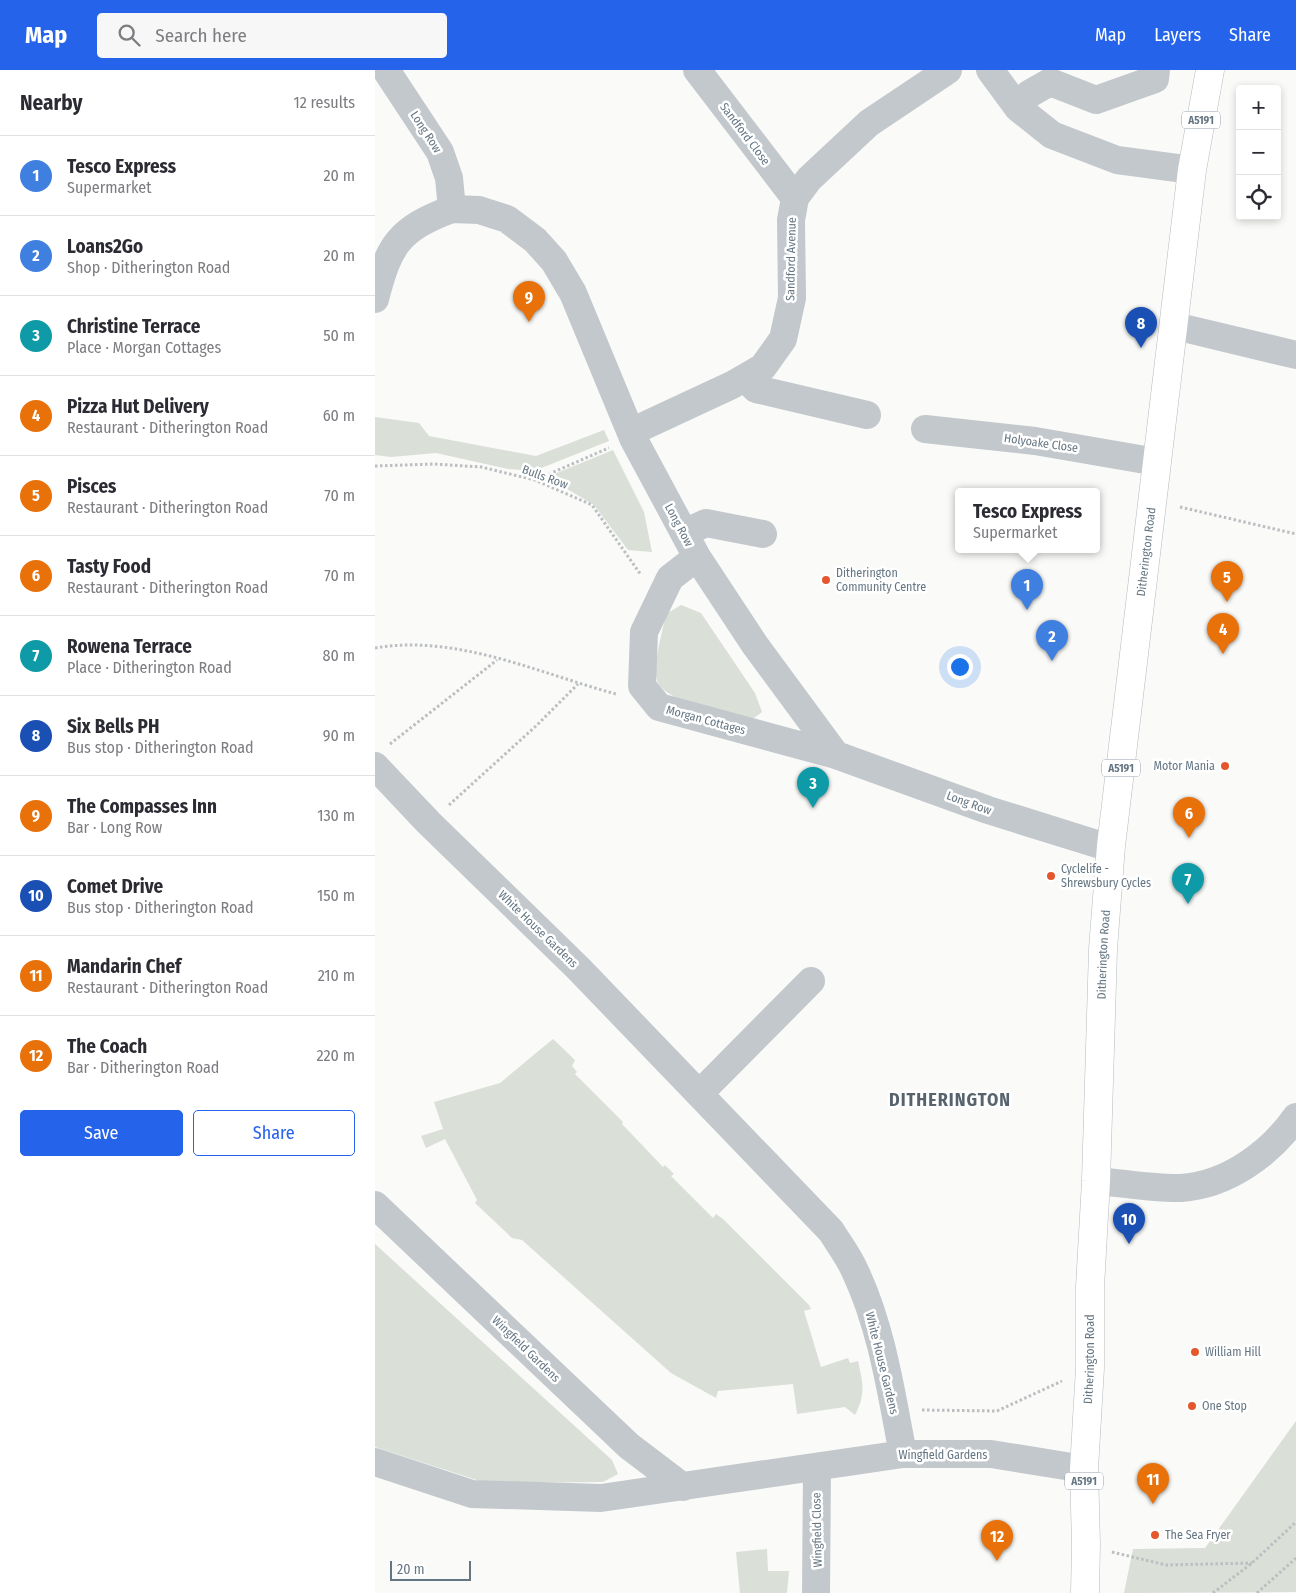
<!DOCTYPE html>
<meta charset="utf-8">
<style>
:root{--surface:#fff;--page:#f7f7f7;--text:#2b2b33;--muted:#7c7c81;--line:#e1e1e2;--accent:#2563eb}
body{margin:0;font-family:"Fira Sans Condensed",sans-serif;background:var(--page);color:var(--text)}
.controls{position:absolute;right:15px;top:15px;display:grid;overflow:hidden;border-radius:5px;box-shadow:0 2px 8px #0003}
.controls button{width:45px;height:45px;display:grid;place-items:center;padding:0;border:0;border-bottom:1px solid var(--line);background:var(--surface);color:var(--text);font:25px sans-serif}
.scale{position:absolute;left:15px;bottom:12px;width:81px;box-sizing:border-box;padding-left:5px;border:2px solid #657683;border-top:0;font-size:14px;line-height:18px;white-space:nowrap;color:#657683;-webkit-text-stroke:4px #fff;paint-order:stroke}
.you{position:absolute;left:584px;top:596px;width:18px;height:18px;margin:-12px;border:4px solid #fff;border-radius:50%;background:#1a73e8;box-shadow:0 0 0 8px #1a73e833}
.badge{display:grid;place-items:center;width:32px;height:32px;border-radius:50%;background:var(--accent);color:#fff;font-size:16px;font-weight:700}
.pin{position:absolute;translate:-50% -41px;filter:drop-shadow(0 1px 2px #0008)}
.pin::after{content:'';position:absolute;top:26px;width:18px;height:15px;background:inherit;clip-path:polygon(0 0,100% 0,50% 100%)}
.popup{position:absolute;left:580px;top:418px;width:145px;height:65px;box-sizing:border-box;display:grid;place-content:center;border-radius:5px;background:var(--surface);filter:drop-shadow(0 1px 4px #0005);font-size:16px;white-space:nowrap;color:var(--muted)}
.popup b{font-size:19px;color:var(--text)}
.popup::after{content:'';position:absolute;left:50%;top:100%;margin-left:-10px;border:10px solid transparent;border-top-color:var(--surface)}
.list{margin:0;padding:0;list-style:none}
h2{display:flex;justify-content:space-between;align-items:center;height:65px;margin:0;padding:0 20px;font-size:21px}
h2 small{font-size:16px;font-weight:400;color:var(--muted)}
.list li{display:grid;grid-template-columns:32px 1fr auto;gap:15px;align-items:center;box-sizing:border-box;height:80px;padding:0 20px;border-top:1px solid var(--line)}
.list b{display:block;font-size:19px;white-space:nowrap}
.list p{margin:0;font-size:16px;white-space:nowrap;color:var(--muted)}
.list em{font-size:16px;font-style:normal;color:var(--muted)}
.actions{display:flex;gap:10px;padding:15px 20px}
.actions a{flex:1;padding:11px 0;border:1px solid var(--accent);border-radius:5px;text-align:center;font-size:18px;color:var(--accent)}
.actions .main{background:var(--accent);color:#fff}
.icon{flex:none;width:28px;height:28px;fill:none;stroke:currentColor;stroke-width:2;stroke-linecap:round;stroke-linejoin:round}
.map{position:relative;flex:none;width:921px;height:1523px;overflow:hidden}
header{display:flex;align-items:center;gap:30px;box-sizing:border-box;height:70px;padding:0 25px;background:var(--accent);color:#fff}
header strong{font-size:24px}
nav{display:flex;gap:28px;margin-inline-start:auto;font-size:18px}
.search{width:350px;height:45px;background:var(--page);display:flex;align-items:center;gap:12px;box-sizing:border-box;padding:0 18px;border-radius:5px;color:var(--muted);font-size:19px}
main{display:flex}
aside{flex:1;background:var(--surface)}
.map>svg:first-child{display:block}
.green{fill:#dadfd7}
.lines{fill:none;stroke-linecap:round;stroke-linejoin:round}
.major-casing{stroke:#b5babe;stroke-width:29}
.path{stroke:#bbbfc2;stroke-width:3;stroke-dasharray:2.5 2.5;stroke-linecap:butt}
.minor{stroke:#c3c8cc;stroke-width:28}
.major{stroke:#fff;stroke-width:28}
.poi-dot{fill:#e4572e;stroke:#fff;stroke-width:2}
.labels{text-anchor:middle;stroke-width:5;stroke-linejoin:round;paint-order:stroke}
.shield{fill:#fff;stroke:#939fa8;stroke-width:1}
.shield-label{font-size:11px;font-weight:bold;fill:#657683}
.street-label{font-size:12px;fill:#657683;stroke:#fff}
.poi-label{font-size:12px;fill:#657683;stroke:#fff;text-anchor:start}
.district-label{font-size:18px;font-weight:bold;letter-spacing:1px;fill:#57646e;stroke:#fff}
</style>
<header>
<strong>Map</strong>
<div class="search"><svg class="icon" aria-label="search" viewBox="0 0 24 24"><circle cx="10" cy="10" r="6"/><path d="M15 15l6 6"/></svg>Search here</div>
<nav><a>Map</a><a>Layers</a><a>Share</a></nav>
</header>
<main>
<aside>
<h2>Nearby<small>12 results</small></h2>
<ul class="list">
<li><span class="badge" style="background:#3f7fe0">1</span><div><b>Tesco Express</b><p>Supermarket</p></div><em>20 m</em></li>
<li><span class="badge" style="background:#3f7fe0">2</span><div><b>Loans2Go</b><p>Shop · Ditherington Road</p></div><em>20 m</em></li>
<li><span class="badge" style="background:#0f9aa8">3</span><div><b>Christine Terrace</b><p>Place · Morgan Cottages</p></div><em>50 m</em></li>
<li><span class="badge" style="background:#e8710a">4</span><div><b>Pizza Hut Delivery</b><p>Restaurant · Ditherington Road</p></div><em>60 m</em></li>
<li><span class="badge" style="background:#e8710a">5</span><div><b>Pisces</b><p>Restaurant · Ditherington Road</p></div><em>70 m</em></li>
<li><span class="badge" style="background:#e8710a">6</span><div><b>Tasty Food</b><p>Restaurant · Ditherington Road</p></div><em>70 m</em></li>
<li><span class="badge" style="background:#0f9aa8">7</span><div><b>Rowena Terrace</b><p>Place · Ditherington Road</p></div><em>80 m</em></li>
<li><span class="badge" style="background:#1a4fb4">8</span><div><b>Six Bells PH</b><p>Bus stop · Ditherington Road</p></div><em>90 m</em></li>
<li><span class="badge" style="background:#e8710a">9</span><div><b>The Compasses Inn</b><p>Bar · Long Row</p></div><em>130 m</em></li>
<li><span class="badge" style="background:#1a4fb4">10</span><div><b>Comet Drive</b><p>Bus stop · Ditherington Road</p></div><em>150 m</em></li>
<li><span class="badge" style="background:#e8710a">11</span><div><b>Mandarin Chef</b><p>Restaurant · Ditherington Road</p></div><em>210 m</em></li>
<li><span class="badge" style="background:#e8710a">12</span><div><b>The Coach</b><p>Bar · Ditherington Road</p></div><em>220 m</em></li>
</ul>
<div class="actions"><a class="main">Save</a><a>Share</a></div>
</aside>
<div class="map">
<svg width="921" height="1523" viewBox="0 0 921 1523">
<rect width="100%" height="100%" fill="#fafaf8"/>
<!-- green -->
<path class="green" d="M0,347L44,353L54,366L161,386L229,360L234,371L159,401L133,399L61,383L16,387L0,385Z
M238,380L269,442L277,482L253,480L219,435L172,407Z
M306,535L326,543L380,623L387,642L375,651C354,645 292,632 283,613C276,598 288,561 291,544Z
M178,969L200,990L197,996L202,1002L200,1004L248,1052L247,1054L288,1097L290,1095L299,1104L296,1106L338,1148L341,1144L348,1149L434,1235L436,1239L429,1241L446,1297L473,1288L475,1293L483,1291C488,1314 491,1323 480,1345L470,1337L422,1344L418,1314L343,1321L341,1328L296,1303L147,1170L137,1168L100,1133L102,1130L70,1069L51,1078L46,1066L68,1059L59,1032L125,1013Z
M0,1174L237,1390L243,1404L228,1412L111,1413L0,1377Z
M921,1351V1522L749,1523L758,1479L830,1478Z
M392,1479L393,1501H414L412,1523H365L361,1482Z"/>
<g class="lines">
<!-- major casing -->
<g class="major-casing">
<g id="major">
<path id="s1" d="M710,1523L711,1474L709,1399L715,1298V1217L721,1111L728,879L736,776L817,100L835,0"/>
</g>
</g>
<!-- path -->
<path class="path" d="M0,396L59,394L106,397L160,410L217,435L266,505
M160,410L234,378
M805,437L921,464
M0,578C82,564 163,603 241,624
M15,674L122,590
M74,735L161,656L203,614
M547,1340L622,1341L687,1311
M737,1482L791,1495L877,1493
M838,1523L877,1493L921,1452
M882,1523L921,1488"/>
<!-- minor -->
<path class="minor" d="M11,0L65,82L74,108L77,139L104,140L132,149L160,170L179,191L198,223L258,368L322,487L380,575L461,685L613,740L722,774L736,776
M322,0L420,128
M615,0L643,38L677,65L742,90L817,100
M643,38L654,24L675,12L721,30L780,9L781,0
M0,229C14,174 24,159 77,139
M800,256L921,285
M370,308L381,319L492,345
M550,359L660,371L782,392
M256,362L357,315L388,297L408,269L417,228L416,150L420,128L434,109L494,53L573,0
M309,463L331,453L388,464
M322,487L295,508L269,562L267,616L284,637L461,685
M0,696L54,753L203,898L456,1161C464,1174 474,1187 480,1201C507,1258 516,1322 528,1384
M325,1023L436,911
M721,1111C749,1113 779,1119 806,1118C852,1115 895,1084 921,1047
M0,1135L254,1376L308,1417
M0,1392L97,1424L226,1428L528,1384H616L709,1399
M441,1523L442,1397"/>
<!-- major -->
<use href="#major" class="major"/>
</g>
<!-- markers -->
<g class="poi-dot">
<circle cx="451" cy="510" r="5"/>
<circle cx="850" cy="696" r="5"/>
<circle cx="676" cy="806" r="5"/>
<circle cx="820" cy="1282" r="5"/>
<circle cx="817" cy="1336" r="5"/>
<circle cx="780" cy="1465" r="5"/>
</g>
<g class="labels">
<!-- shield labels -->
<g class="shield">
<rect x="807" y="41.5" width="38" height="17" rx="4"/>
<rect x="727" y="689.5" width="38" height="17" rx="4"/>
<rect x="690" y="1402.5" width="38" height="17" rx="4"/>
</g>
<g class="shield-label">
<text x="826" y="54">A5191</text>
<text x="746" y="702">A5191</text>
<text x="709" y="1415">A5191</text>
</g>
<!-- street labels -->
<g class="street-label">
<text transform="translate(51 62) rotate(57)" y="4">Long Row</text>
<text transform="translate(370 64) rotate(53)" y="4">Sandford Close</text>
<text transform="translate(416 189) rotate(-89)" y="4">Sandford Avenue</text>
<text transform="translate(666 373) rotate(8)" y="4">Holyoake Close</text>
<text transform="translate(170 407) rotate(20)" y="4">Bulls Row</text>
<text transform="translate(304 455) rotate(62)" y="4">Long Row</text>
<text dy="4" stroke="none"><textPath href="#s1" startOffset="1044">Ditherington Road</textPath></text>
<text transform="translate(331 650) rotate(15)" y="4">Morgan Cottages</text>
<text transform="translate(594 733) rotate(20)" y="4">Long Row</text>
<text transform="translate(163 859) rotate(44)" y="4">White House Gardens</text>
<text dy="4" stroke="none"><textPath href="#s1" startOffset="639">Ditherington Road</textPath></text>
<text transform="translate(151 1279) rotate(44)" y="4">Wingfield Gardens</text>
<text dy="4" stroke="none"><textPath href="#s1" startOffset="234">Ditherington Road</textPath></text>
<text transform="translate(507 1293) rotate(76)" y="4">White House Gardens</text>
<text x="568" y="1389">Wingfield Gardens</text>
<text transform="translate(442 1460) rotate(-91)" y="4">Wingfield Close</text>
</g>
<!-- poi labels -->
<g class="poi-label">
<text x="461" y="507">Ditherington<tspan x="461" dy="14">Community Centre</tspan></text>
<text x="840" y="700" text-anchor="end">Motor Mania</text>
<text x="686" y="803">Cyclelife -<tspan x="686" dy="14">Shrewsbury Cycles</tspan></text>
<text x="830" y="1286">William Hill</text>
<text x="827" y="1340">One Stop</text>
<text x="790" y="1469">The Sea Fryer</text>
</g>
<!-- district labels -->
<g class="district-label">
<text x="575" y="1036">DITHERINGTON</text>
</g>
</g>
</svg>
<div class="controls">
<button>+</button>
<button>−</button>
<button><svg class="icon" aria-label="locate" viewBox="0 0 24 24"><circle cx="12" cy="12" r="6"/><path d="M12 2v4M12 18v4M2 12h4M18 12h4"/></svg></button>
</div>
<div class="scale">20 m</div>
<div class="you"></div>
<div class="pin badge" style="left:652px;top:540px;background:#3f7fe0">1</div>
<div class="popup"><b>Tesco Express</b>Supermarket</div>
<div class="pin badge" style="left:677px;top:591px;background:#3f7fe0">2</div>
<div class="pin badge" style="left:438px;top:738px;background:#0f9aa8">3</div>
<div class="pin badge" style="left:848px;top:584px;background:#e8710a">4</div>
<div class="pin badge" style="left:852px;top:532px;background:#e8710a">5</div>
<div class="pin badge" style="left:814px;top:768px;background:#e8710a">6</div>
<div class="pin badge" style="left:813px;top:834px;background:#0f9aa8">7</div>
<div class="pin badge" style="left:766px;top:278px;background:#1a4fb4">8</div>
<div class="pin badge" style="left:154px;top:252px;background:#e8710a">9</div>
<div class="pin badge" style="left:754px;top:1174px;background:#1a4fb4">10</div>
<div class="pin badge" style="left:778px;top:1434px;background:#e8710a">11</div>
<div class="pin badge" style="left:622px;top:1491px;background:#e8710a">12</div>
</div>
</main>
